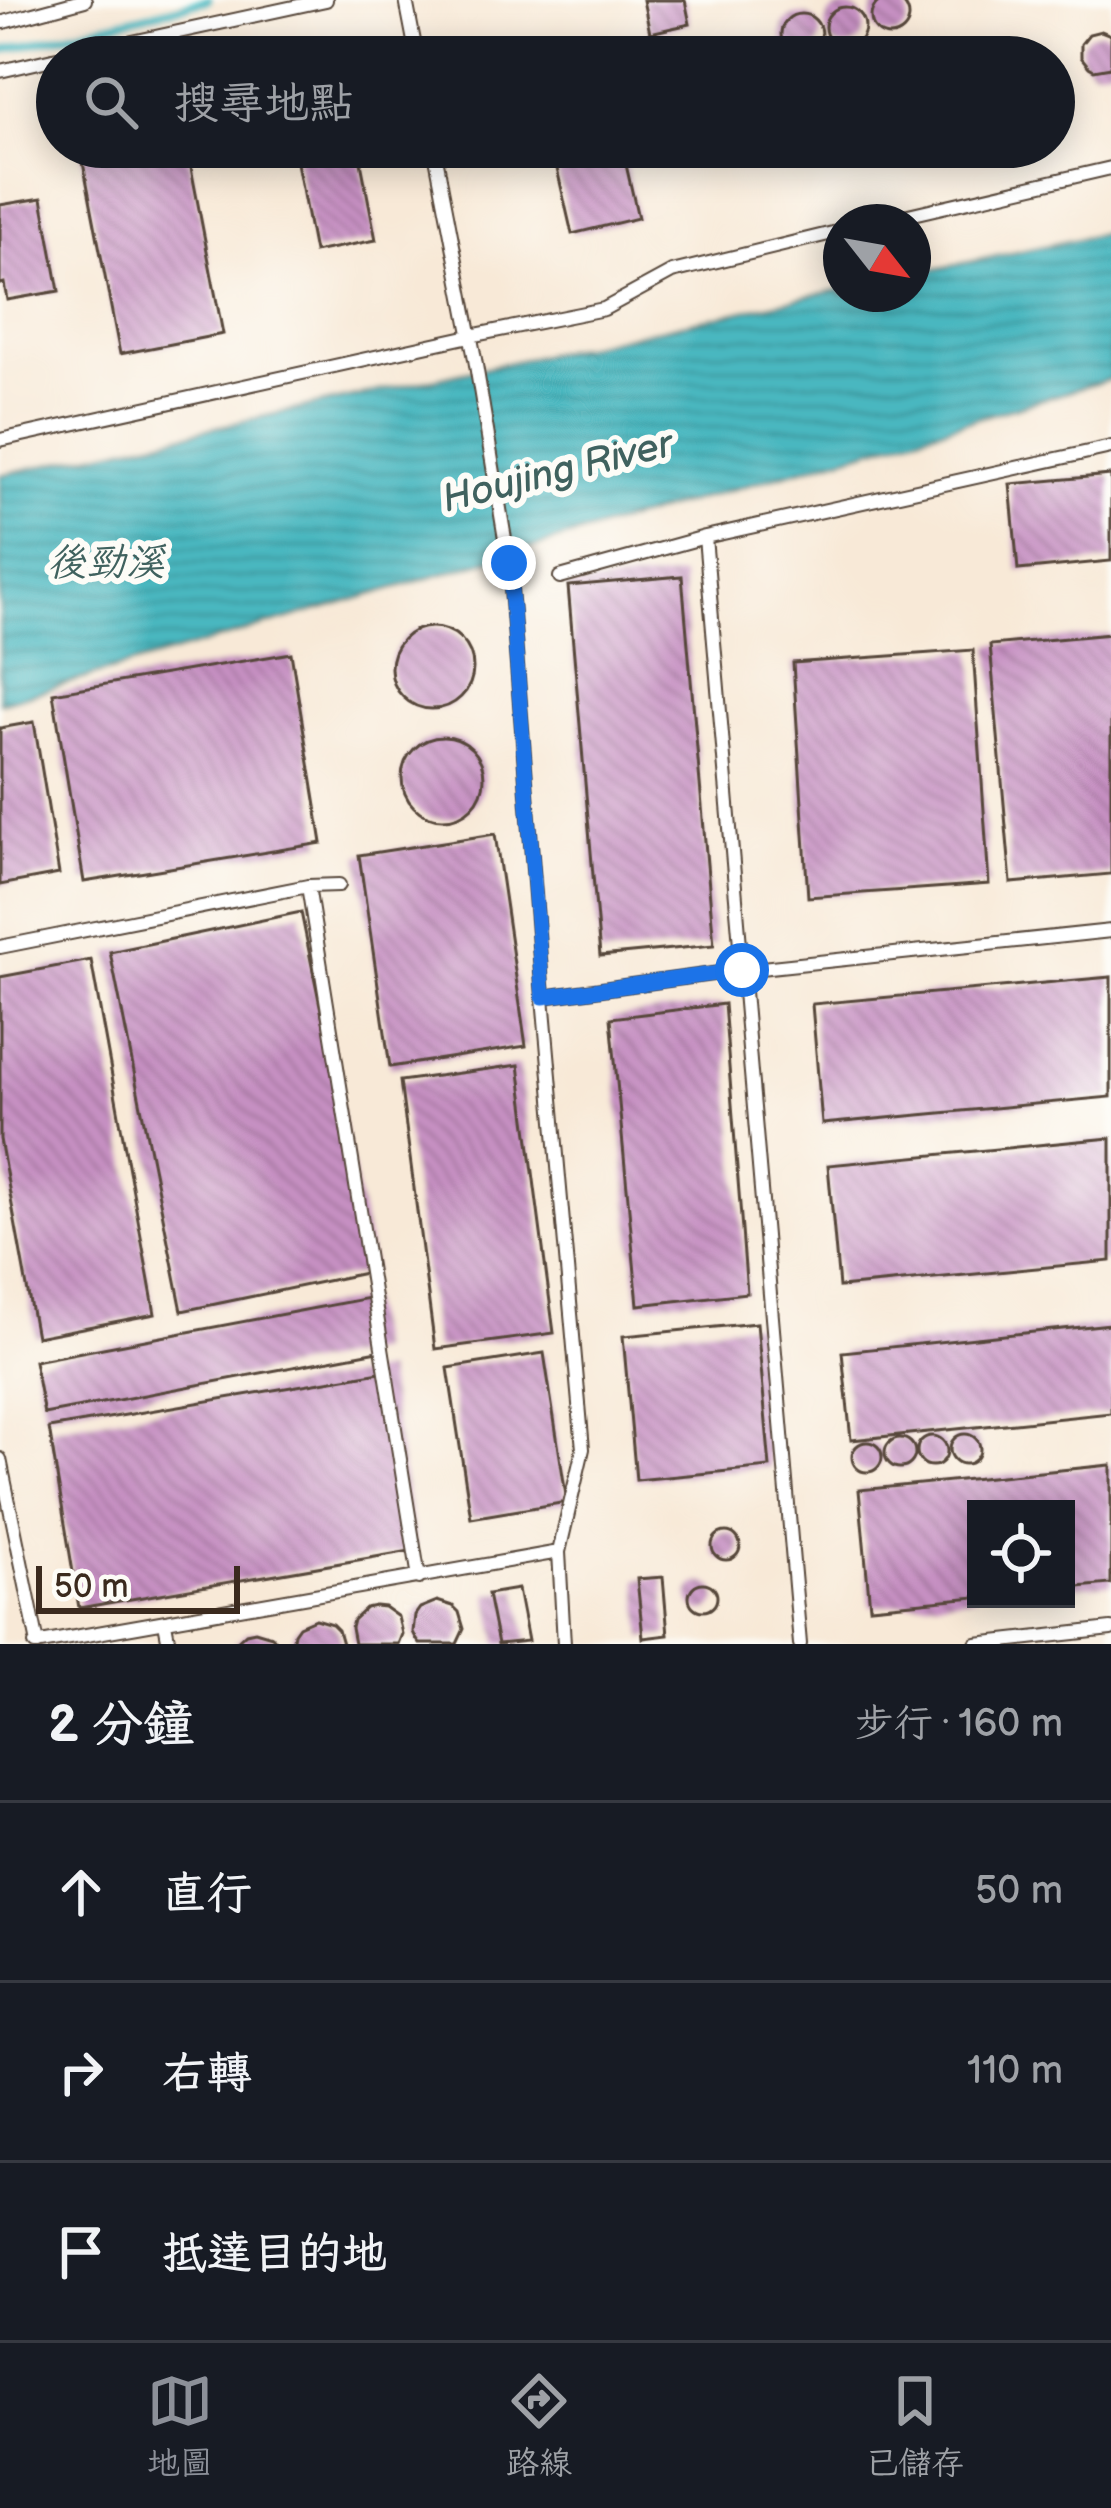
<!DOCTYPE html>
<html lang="zh-TW">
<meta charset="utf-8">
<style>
:root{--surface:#171b24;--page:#20242c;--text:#f1f3f6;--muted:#9ea1a6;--line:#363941;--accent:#8c9099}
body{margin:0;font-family:"Balsamiq Sans","LXGW WenKai TC",sans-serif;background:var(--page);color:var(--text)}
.controls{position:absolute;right:36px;bottom:36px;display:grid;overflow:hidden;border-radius:0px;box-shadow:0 6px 30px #0003}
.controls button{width:108px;height:108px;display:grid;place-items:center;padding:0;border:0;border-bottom:3px solid var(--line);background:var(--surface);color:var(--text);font:60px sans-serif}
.compass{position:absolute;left:823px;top:204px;width:108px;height:108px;border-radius:50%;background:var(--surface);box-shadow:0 6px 30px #0003;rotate:121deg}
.scale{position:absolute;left:36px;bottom:30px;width:204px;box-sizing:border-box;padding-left:12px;border:6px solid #3b2a1e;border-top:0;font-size:33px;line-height:42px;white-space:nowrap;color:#3b2a1e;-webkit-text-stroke:9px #fdfcf7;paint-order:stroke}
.stop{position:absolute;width:36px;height:36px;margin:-27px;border:9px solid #1a73e8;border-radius:50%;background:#fff}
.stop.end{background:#1a73e8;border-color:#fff;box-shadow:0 3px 12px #0008}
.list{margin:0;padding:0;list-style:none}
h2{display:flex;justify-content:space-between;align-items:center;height:156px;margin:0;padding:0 48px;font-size:51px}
h2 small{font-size:39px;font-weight:400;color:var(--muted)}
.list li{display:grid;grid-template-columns:78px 1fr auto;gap:36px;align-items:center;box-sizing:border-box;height:180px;padding:0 48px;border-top:3px solid var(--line)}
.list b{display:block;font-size:45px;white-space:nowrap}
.list em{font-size:39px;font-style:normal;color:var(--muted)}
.icon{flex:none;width:66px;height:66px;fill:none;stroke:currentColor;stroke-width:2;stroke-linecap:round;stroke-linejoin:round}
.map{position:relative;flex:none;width:1111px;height:1644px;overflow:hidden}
.search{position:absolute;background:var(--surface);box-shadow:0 6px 30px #0003;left:36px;right:36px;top:36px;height:132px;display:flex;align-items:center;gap:30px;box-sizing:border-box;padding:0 42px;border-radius:66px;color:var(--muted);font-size:45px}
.sheet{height:696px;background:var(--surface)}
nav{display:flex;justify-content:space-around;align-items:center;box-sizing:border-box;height:168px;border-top:3px solid var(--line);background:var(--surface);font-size:33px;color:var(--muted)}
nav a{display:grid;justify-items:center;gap:6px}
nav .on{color:var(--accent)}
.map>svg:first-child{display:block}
.water{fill:url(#water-rules);stroke:#42706f;stroke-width:3}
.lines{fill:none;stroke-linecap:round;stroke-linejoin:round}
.stream{stroke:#48b7c0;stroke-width:8}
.building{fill:url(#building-back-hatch)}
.service-casing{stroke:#57473a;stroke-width:16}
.service{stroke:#fff;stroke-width:12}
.route{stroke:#1a73e8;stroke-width:15}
.labels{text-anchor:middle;stroke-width:12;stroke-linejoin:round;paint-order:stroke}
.water-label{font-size:39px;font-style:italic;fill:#40625f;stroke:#fdfcf7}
</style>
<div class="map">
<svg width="1111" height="1644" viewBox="0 0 1111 1644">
<defs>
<pattern id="water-rules" width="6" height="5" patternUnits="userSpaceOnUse" patternTransform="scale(3)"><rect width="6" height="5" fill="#48b7c0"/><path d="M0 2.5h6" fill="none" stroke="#3d959b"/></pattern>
<pattern id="building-back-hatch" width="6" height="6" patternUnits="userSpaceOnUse" patternTransform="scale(3)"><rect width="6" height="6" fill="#c690c2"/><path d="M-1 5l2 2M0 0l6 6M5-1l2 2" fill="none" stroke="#a2769d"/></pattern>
</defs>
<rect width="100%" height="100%" fill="#fdfcf7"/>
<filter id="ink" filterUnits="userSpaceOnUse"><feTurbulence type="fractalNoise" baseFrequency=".00833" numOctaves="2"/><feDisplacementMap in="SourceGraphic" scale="24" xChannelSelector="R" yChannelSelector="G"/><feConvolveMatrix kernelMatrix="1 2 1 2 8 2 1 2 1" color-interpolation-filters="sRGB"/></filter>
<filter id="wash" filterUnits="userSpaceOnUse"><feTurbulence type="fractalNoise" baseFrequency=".004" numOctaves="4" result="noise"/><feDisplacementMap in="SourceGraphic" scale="48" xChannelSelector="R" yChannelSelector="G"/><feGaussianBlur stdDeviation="2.7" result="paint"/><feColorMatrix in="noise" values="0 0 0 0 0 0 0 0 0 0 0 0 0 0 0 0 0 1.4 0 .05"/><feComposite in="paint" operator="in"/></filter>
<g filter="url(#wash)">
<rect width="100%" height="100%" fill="#f8e9d7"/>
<!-- water -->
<path class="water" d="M1111,232V379L0,703V475L841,289V294H913V274Z"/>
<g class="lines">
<!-- stream -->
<path class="stream" d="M0,51L208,0"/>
</g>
<g id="blocks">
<!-- building -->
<path class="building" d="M871 17a19 19 0 1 1 38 0a19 19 0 1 1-38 0Z
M643,0H685L690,24L650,33Z
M825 27a20 20 0 1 1 40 0a20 20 0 1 1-40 0Z
M781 34a20 20 0 1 1 40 0a20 20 0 1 1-40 0Z
M1101,31L1111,35V67L1094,70L1089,67L1081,57V44L1089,34Z
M80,147H187L223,334L120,354Z
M294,147H358L376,240L314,252Z
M552,147H622L638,218L572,234Z
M803,147H842L836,161L824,166L811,162L806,158Z
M42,198L59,291L7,300L4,283L0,284V205Z
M1111,475V561L1018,570L1010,484Z
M682,576L714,945L600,956L568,586Z
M391 668a41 41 0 1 1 82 0a41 41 0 1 1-82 0Z
M1111,634V874L1011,883L990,645Z
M973,650L989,884L808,897L793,663Z
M291,653L322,843L84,882L53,693Z
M34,722L59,874L0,885V728Z
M402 778a41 41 0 1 1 82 0a41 41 0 1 1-82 0Z
M495,834L526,1046L390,1067L359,855Z
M301,912L374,1271L182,1311L110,952Z
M91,960L155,1314L36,1337L0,1139V977Z
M1111,977V1097L822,1124L812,1004Z
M724,1004L747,1293L638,1305L611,1018Z
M519,1065L554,1333L435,1349L400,1081Z
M1111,1138V1261L839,1287L828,1165Z
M369,1298L378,1351L44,1414L34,1361Z
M757,1323L770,1467L636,1480L623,1336Z
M1111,1324V1413L851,1440L842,1352Z
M544,1353L567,1502L471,1518L448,1368Z
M386,1371L416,1550L79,1608L49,1428Z
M950 1449a15 15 0 1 1 30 0a15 15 0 1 1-30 0Z
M917 1451a15 15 0 1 1 30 0a15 15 0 1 1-30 0Z
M885 1453a15 15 0 1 1 30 0a15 15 0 1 1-30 0Z
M852 1457a15 15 0 1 1 30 0a15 15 0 1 1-30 0Z
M1111,1465V1584L1066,1588V1509H976V1597L870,1607L859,1490Z
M712 1546a14 14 0 1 1 28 0a14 14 0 1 1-28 0Z
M663,1577L668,1635L643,1638L637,1579Z
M689 1597a14 14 0 1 1 28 0a14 14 0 1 1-28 0Z
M518,1589L528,1641L498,1644L488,1594Z
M437,1601L453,1606L459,1612L464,1629L457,1644H420L417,1640L413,1632L415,1615L420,1608Z
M375,1606L384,1607L398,1617L402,1634L398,1644H354L351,1628L353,1620L366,1608Z
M315,1619L332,1624L338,1630L342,1644H292L294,1633L299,1626Z
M255,1631L272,1636L279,1644H234L246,1633Z"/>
</g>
</g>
<g filter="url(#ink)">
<use href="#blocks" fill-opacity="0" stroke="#57473a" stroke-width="3"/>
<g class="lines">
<!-- service casing -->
<g class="service-casing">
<path id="service" d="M406,0L417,57
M0,23L85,0
M63,57L326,0
M0,71L57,58
M434,147L475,359L509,563L543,997L583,1449L559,1552L564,1644
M878,222L1111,168
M0,440L470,336L604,309L672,272L841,231
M705,537L800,1644
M560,577L705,537L1111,447
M308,886L419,1578
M0,947L308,886L339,885
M543,997L742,970L1111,931
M0,1459L38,1644
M165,1623L169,1644
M35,1644L559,1552
M976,1644L1111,1629"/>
</g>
<!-- service -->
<use href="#service" class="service"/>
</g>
</g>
<g class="lines" filter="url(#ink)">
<!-- route -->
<path class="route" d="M509,563L543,997L742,970"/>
</g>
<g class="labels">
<!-- water labels -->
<g class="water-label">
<text transform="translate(557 470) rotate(-14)" y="14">Houjing River</text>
<text x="106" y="575">後勁溪</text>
</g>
</g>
</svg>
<div class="controls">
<button><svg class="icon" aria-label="locate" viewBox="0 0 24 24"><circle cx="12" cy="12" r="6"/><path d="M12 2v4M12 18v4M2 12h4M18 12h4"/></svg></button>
</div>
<svg class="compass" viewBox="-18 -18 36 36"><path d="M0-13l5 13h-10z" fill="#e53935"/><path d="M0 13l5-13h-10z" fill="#9ea1a6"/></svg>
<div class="scale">50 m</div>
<div class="stop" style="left:742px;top:970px"></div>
<div class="stop end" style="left:509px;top:563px"></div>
<div class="search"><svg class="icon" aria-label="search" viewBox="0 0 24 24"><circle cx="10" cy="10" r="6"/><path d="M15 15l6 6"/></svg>搜尋地點</div>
</div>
<section class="sheet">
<h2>2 分鐘<small>步行 · 160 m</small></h2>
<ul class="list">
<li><svg class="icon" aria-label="ahead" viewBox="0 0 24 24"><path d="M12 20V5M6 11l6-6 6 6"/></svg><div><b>直行</b></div><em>50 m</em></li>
<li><svg class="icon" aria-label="right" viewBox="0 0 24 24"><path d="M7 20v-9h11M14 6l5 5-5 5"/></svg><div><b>右轉</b></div><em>110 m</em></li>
<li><svg class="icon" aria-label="arrive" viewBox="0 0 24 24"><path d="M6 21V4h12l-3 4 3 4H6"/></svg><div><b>抵達目的地</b></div></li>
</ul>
</section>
<nav>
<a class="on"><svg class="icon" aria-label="map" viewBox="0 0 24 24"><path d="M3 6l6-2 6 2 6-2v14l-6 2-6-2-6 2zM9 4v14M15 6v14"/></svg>地圖</a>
<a><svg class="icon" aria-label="directions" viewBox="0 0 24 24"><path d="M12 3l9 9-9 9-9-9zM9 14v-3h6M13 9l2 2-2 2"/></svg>路線</a>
<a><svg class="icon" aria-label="saved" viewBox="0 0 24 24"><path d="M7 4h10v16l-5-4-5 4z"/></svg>已儲存</a>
</nav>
